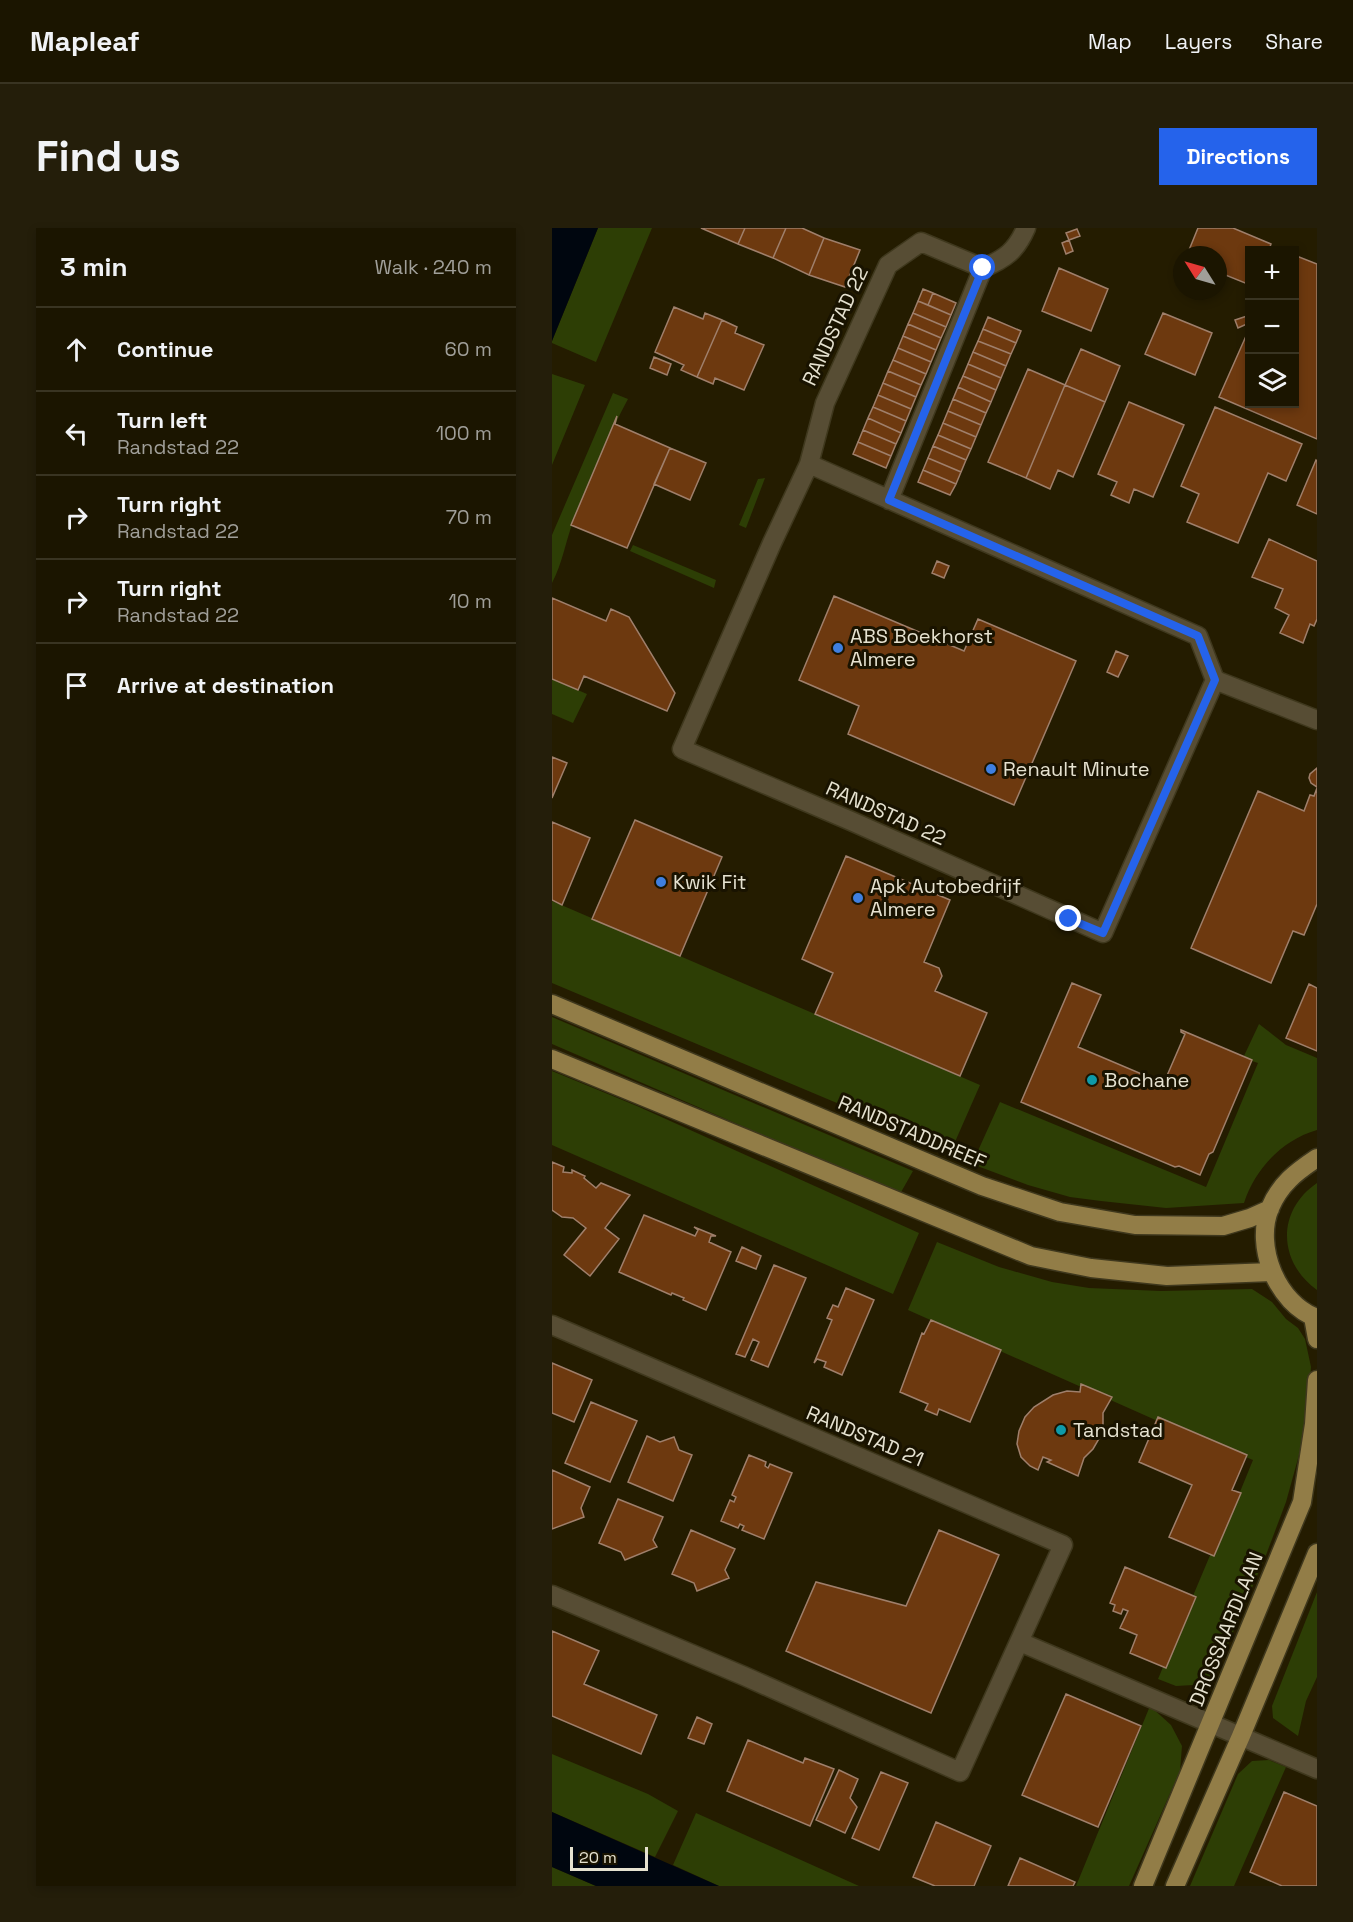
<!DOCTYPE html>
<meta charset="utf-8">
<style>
:root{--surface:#1b1500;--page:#241e0a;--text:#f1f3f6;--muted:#a09f99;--line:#393422;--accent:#2563eb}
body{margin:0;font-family:"Space Grotesk",sans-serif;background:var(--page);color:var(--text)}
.controls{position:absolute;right:18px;top:18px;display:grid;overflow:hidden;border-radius:0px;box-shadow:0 3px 9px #0003}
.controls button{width:54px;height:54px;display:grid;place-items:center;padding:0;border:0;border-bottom:2px solid var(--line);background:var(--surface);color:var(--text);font:30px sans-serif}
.compass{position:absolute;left:621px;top:18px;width:54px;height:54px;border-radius:50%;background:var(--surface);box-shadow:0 3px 9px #0003;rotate:307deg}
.scale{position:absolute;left:18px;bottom:15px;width:78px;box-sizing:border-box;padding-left:6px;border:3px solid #e6e2d0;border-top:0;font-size:16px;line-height:21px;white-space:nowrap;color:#e6e2d0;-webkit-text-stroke:4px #191300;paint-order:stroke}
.stop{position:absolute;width:18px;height:18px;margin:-14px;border:4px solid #2563eb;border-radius:50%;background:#fff}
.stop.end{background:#2563eb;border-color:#fff;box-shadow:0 2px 6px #0008}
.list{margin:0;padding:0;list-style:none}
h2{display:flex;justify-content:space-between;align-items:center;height:78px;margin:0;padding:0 24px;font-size:26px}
h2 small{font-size:20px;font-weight:400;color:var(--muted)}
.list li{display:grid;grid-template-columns:39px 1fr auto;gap:18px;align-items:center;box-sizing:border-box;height:84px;padding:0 24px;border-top:2px solid var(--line)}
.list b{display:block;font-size:22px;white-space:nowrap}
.list p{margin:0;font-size:20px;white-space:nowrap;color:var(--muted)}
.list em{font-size:20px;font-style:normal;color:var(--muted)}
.icon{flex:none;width:33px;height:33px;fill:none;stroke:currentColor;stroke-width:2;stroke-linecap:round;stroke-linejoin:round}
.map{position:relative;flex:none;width:765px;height:1658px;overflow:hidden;border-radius:0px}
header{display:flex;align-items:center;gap:36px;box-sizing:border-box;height:84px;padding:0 30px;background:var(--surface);border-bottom:2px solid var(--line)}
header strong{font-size:28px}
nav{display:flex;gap:33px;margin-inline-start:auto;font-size:21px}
.intro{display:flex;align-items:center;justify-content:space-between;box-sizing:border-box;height:144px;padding:0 36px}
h1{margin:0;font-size:42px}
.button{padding:15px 27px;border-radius:0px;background:var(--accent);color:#fff;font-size:21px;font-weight:700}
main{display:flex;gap:36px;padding:0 36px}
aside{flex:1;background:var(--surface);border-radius:0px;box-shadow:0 3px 9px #0003}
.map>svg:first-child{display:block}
.green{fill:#2d3e05}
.water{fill:#00060f}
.building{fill:#6d390f;stroke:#9f7f6b;stroke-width:1.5}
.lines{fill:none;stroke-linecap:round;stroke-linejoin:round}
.minor-casing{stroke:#3f381d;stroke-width:21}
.major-casing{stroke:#3f381d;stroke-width:21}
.minor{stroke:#574d34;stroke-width:18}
.major{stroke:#927d47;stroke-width:18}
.route{stroke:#2563eb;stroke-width:8}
.shop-dot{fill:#3f7fe0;stroke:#191300;stroke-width:2}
.culture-dot{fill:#0f9aa8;stroke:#191300;stroke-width:2}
.labels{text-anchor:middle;stroke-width:6;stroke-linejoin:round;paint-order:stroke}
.street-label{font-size:20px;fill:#e6e2d0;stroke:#191300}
.poi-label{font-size:20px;fill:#e6e2d0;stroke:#191300;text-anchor:start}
</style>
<header>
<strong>Mapleaf</strong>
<nav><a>Map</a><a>Layers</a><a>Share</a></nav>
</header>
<div class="intro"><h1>Find us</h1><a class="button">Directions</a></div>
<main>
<aside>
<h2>3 min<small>Walk · 240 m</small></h2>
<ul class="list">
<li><svg class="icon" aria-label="ahead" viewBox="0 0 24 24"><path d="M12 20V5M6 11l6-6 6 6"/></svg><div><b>Continue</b></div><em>60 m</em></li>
<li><svg class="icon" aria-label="left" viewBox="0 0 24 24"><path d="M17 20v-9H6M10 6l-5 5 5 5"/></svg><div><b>Turn left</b><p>Randstad 22</p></div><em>100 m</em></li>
<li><svg class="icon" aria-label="right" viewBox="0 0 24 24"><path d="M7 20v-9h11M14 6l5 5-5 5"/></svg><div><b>Turn right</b><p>Randstad 22</p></div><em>70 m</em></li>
<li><svg class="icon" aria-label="right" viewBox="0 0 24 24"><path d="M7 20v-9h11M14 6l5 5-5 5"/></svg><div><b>Turn right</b><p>Randstad 22</p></div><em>10 m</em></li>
<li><svg class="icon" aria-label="arrive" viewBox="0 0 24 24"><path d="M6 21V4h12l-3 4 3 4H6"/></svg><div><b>Arrive at destination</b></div></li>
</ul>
</aside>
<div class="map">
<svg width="765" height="1658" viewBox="0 0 765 1658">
<rect width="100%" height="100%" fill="#241c00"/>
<!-- green -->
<path class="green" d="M46,0H100L44,134L0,115V113Z
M0,146L33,157L0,237Z
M61,165L76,171C55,210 38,252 21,294C13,315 11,334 0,355V307Z
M213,250L194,300L187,297L206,251Z
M81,317L164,352L162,360L78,323Z
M0,451L35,466L21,495L0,486Z
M0,673L428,857L399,923L0,755Z
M0,789L21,798L361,943L348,966L0,816Z
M707,796L734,817L765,830V902C730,912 703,941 692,975L614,980L549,973L518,969L476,957L420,936L448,874L654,959L706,835L691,830Z
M0,843L85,878L367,1005L341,1066L0,917Z
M765,955V1062C726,1034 724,983 765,955Z
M385,1014L447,1039L500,1054L537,1060L609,1063L700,1061L720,1074L734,1091L746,1100L753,1111L759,1139L755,1198L734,1274L714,1327L659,1456L624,1458L606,1451L659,1325H663L701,1232L608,1194L356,1082Z
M765,1364V1449L754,1473L746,1508L721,1490L720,1478Z
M598,1478L619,1497L630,1518L628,1543L577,1658H524Z
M0,1526L96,1566L126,1583L103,1629L0,1584Z
M717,1532L734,1539L682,1658H638L686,1546L700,1533Z
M144,1585L307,1658H167L121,1637Z
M0,1639L44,1658H0Z"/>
<!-- water -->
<path class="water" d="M0,0H46L0,113Z
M0,1584L167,1658H44L0,1639Z"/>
<!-- building -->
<path class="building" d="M149,0H193L186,16Z
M193,0H234L221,30L186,16Z
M234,0H250L272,10L257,47L221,30Z
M646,0H681L719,16L717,22H698V57L666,44V27H635Z
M525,1L528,8L517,12L514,5Z
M272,10L308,22L293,59L257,47Z
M517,12L521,23L514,26L510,15Z
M742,27L765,36V211L667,169L698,99V176H742Z
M507,40L556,61L539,103L490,83Z
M371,61L381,65L376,77L366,73Z
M381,65L404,75L399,87L376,77Z
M366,73L399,87L394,99L361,85Z
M122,79L151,91L153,85L170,92L145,149L129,142L132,137L103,124Z
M361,85L394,99L389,110L356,96Z
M611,85L660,105L643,147L593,126Z
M695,88L697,95L686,100L683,92Z
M436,89L469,103L464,115L431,101Z
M170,92L185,99L183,105L212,117L192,162L163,150L161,156L145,149Z
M356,96L389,110L384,122L351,108Z
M431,101L464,115L459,126L426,113Z
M351,108L384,122L379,134L346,120Z
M426,113L459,126L454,138L421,124Z
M346,120L379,134L374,146L341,132Z
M529,121L568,138L553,174L513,157Z
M421,124L454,138L449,150L416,136Z
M102,129L119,136L115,147L98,140Z
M341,132L374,146L369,157L336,143Z
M416,136L449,150L444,162L411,148Z
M476,141L513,157L474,250L436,234Z
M336,143L369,157L364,169L331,155Z
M411,148L444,162L439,174L406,159Z
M331,155L364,169L359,181L326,167Z
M513,157L553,174L521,249L506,242L498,261L474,250Z
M406,159L439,174L434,185L401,171Z
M326,167L359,181L354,193L321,179Z
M401,171L434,185L429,197L396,183Z
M577,174L632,197L601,269L582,261L577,275L559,267L565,254L546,246Z
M321,179L354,193L349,205L316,190Z
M663,179L750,216L734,253L716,245L686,315L635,294L647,266L629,258Z
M396,183L429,197L424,209L391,195Z
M65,188L63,196L118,220L75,320L19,297Z
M316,190L349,205L344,216L311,202Z
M391,195L424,209L419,221L386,207Z
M311,202L344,216L339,228L306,214Z
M386,207L419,221L414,232L381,218Z
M306,214L339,228L334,240L301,226Z
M381,218L414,232L409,244L376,230Z
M118,220L154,235L138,272L102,256Z
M376,230L409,244L404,256L371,242Z
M764,232L765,233V286L745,277Z
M371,242L404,256L398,267L366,254Z
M717,311L765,333V391L762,398L758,396L751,415L728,405L737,387L723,380L731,361L700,349Z
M385,333L397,338L392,350L380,345Z
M282,368L412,423L426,391L524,433L462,577L296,506L307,478L247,452Z
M0,370L54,393L59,381L77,389L123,465L115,483L32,448L26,462L0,451Z
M564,423L576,428L566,449L555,444Z
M0,529L15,535L0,570Z
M765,540V559L759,555L757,550L758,546Z
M765,560V676L752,707L741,703L719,755L639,720L706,563L752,583L758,567L762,568Z
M83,592L170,629L128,728L40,691Z
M0,594L38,610L10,677L0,672Z
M294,628L398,672L372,734L387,740L390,748L383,763L435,785L408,848L263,786L281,745L250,731Z
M520,755L549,767L526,819L606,853L614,850L633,806L629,804V802L700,832L661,924L657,926L648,947L627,938L623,939L469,874Z
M757,756L765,760V823L734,810Z
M0,934L12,939L11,944L20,945V942L33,948L32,950L44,960L49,955L78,967L53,1000L67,1011L38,1048L12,1027L34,1000L21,990L10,989L0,982Z
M92,987L143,1008L146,1002L142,999L164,1008H159L157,1014L179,1024L154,1082L131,1072L132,1070L120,1065L119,1067L67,1044Z
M190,1019L209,1028L204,1041L184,1033Z
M222,1037L254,1050L216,1139L199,1132L207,1114L201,1111L193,1129L184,1126Z
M294,1060L322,1072L290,1147L272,1139L274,1134L265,1131L262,1135L280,1092L275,1090L281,1077L286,1079Z
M379,1092L449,1122L418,1194L387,1181L385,1187L373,1182L376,1176L348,1164L370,1105L372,1106Z
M0,1135L40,1152L22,1194L0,1185Z
M529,1156L560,1169L551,1185V1200L548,1209L541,1221L532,1230L526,1248L495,1234L499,1232L491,1229L486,1242L478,1238L469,1229L465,1216L467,1203L473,1189L482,1179L501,1167L515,1163L528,1164Z
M39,1174L85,1193L58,1254L13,1235Z
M606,1189L695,1227L680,1262L689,1265L662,1328L617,1309L640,1257L587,1234Z
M95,1208L108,1214L122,1209L127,1222L140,1227L121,1273L76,1254Z
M197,1227L214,1234L213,1238L216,1240L218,1236L240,1245L212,1311L190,1302L192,1298L188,1296L186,1300L169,1293L178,1272L182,1274L184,1269L180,1267Z
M0,1242L38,1259L29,1280L32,1289L0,1301Z
M66,1271L111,1289L101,1312L105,1319L73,1332L69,1324L47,1315Z
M139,1302L183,1321L173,1342L177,1350L145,1363L142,1355L120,1346Z
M387,1302L447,1327L379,1485L234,1423L264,1354L354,1378Z
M573,1339L644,1369L614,1440L578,1425L585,1407L568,1400L576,1383L571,1381L569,1386L561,1383L563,1377L558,1375Z
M0,1403L47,1423L32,1456L105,1487L89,1526L0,1488Z
M514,1466L589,1498L546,1599L470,1567Z
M145,1489L160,1496L152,1516L136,1510Z
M196,1512L251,1535L253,1530L282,1541L258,1598L175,1563Z
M287,1542L306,1551L298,1570L305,1579L293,1605L264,1592Z
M329,1544L356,1555L327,1622L300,1610Z
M732,1564L765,1578V1658H730L698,1644Z
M384,1594L439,1618L422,1658H383L361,1649Z
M468,1630L523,1654L521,1658H456Z"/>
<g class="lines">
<!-- minor casing -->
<g class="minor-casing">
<path id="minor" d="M474,0C464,23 453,31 431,40L369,14L336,37L273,175L257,236L220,315L130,521L299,593L551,705L663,452L765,492
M257,236L646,408L663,452
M337,272L431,40
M0,1097L511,1317L408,1544L192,1448L0,1367
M468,1414L765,1541"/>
</g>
<!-- major casing -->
<g class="major-casing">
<path id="major" d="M0,776L430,958L508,984L583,997L671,998L698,990L718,981
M0,831L479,1028L539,1040L615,1048L720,1044
M765,930C744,944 728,956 718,980C702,1018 725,1076 765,1090
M761,1089L765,1111
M591,1658L750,1274L762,1196L765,1152
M623,1658L689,1508L765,1325"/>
</g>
<!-- minor -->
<use href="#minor" class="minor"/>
<!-- major -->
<use href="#major" class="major"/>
</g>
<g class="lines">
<!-- route -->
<path class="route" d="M431,40L337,272L646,408L663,452L551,705L517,691"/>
</g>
<!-- markers -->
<g class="shop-dot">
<circle cx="286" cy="420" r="6"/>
<circle cx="439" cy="541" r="6"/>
<circle cx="109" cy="654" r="6"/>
<circle cx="306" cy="670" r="6"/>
</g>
<g class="culture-dot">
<circle cx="540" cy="852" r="6"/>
<circle cx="509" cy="1202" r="6"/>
</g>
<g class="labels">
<!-- street labels -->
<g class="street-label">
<text transform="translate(283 98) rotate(-65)" y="7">RANDSTAD 22</text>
<text transform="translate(334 585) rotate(24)" y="7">RANDSTAD 22</text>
<text transform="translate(360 904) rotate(23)" y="7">RANDSTADDREEF</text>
<text transform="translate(313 1208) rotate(23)" y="7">RANDSTAD 21</text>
<text transform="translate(674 1401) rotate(-68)" y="7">DROSSAARDLAAN</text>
</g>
<!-- poi labels -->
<g class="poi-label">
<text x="298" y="415">ABS Boekhorst<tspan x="298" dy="23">Almere</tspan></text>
<text x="451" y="548">Renault Minute</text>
<text x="121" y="661">Kwik Fit</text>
<text x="318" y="665">Apk Autobedrijf<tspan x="318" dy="23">Almere</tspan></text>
<text x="552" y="859">Bochane</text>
<text x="521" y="1209">Tandstad</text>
</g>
</g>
</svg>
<div class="controls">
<button>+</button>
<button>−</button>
<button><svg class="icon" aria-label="layers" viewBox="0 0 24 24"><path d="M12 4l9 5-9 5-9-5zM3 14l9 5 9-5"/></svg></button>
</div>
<svg class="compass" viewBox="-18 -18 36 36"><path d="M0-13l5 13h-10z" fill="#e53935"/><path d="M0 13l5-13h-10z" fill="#a09f99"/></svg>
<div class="scale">20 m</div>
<div class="stop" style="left:431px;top:40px"></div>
<div class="stop end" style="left:517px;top:691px"></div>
</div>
</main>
